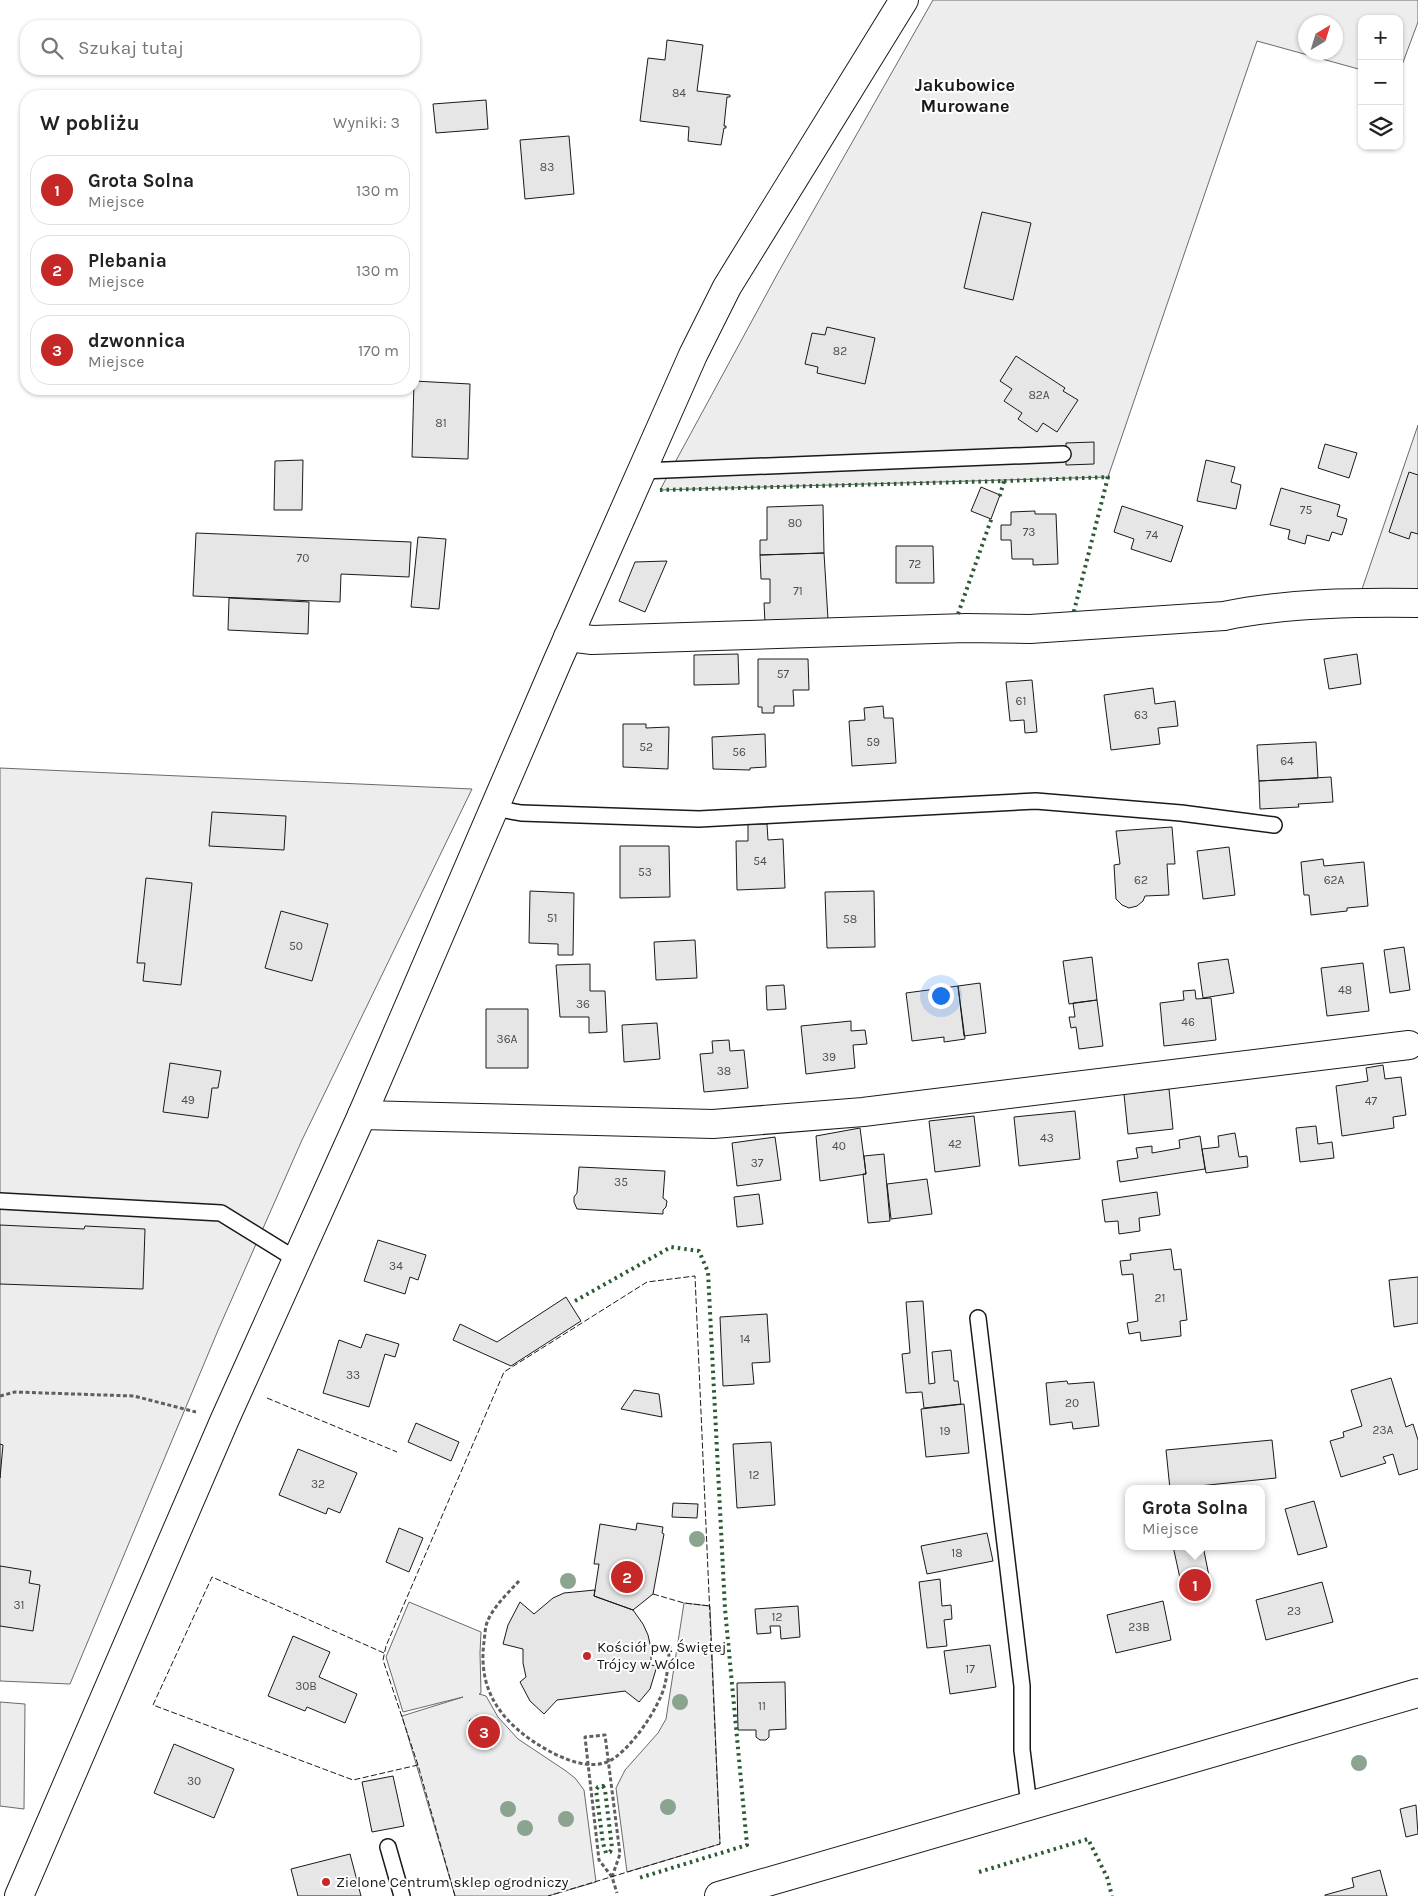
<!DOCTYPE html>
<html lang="pl">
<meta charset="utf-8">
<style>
:root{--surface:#fff;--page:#f6f6f6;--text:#222;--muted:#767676;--line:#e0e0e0;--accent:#c62828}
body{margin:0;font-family:Karla,sans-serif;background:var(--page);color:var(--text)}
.controls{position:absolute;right:15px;top:15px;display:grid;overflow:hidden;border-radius:10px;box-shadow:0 1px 4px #0004}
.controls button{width:45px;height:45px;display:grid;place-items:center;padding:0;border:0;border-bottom:1px solid var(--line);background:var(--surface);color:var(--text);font:25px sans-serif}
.compass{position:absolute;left:1298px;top:15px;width:45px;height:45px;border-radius:50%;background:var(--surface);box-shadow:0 1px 4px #0004;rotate:38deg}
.you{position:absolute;left:940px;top:995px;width:18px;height:18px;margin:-12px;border:4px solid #fff;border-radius:50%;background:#1a73e8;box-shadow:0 0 0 8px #1a73e833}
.badge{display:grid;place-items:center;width:32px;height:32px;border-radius:50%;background:var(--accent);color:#fff;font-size:16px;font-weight:700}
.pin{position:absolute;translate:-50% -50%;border:2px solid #fff;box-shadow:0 1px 5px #0006}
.popup{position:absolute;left:1125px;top:1485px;width:140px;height:65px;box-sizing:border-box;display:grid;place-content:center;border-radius:10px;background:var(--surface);filter:drop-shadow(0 1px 4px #0005);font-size:16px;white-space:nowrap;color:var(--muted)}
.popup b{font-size:19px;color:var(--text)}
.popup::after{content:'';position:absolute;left:50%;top:100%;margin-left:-10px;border:10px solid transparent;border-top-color:var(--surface)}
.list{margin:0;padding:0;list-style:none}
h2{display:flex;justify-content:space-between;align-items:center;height:65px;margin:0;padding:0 20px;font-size:21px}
h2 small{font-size:16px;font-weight:400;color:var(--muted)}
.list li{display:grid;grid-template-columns:32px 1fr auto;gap:15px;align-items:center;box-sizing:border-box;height:70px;margin:0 10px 10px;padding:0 10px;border:1px solid var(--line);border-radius:20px}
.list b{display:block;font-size:19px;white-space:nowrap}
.list p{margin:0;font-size:16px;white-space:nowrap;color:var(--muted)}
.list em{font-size:16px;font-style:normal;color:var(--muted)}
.icon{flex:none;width:28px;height:28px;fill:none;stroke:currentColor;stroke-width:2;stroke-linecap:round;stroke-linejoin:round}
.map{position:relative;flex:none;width:1418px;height:1896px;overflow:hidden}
.search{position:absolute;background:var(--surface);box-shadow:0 1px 4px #0004;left:20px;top:20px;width:400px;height:55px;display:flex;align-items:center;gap:12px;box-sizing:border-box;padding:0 18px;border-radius:20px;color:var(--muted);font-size:19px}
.panel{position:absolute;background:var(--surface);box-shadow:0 1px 4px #0004;left:20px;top:90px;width:400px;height:305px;border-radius:20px}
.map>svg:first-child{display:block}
.built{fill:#ededed;stroke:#6a6a6a;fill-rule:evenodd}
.building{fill:#e6e6e6;stroke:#1a1a1a}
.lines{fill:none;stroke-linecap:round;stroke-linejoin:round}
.service-casing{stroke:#1a1a1a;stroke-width:18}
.minor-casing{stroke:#1a1a1a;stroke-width:30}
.tertiary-casing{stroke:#1a1a1a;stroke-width:30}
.secondary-casing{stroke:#1a1a1a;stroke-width:30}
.path{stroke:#5f5f5f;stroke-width:3;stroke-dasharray:4 2.5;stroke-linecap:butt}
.service{stroke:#fff;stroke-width:15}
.minor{stroke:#fff;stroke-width:28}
.tertiary{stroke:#fff;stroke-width:28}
.secondary{stroke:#fff;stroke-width:28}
.hedge{stroke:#2b5a34;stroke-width:4;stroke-dasharray:2.5 4;stroke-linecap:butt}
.fence{stroke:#1a1a1a;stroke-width:1;stroke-dasharray:6 2.5;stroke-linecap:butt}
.tree{fill:#8aa48f}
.poi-dot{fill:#c62828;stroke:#fff;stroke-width:2}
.labels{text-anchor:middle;stroke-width:4;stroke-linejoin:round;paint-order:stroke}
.number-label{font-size:12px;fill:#4d4d4d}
.poi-label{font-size:15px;fill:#1a1a1a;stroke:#fff;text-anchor:start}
.quarter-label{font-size:18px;font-weight:bold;fill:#1a1a1a;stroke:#fff}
</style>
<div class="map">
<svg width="1418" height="1896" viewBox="0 0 1418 1896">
<rect width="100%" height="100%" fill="#fff"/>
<!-- built -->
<path class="built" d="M933,0H1418V22L1399,73V19H1362V70L1257,41L1108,477L660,490L779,271ZM1306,22H1336V52H1306Z
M1418,425V594L1360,595Z
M0,768L472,789L302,1140L219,1328L70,1684L0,1681Z
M409,1602L481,1632L480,1653L481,1693L479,1694L486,1696L498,1717L518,1739L566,1771L575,1778L584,1790L596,1882L548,1896H455L402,1716L463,1697L403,1712L386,1657Z
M684,1603L710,1606L720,1844L627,1872L616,1788L625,1770L658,1733L666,1719Z
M0,1702L25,1704L24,1809L0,1806Z"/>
<!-- building -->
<path class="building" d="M667,40L703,45L697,91L730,95V97H727L724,126H726V128H724L721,145L688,141L689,127L640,121L648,58L665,60Z
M486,100L488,129L436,133L433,104Z
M569,136L574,194L525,199L520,140Z
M414,202L418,238L414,239Z
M982,212L1031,223L1013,300L964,288Z
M827,327L875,338L865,384L817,373L818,367L805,364L812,333L825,335Z
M1016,356L1065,388L1063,391L1078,400L1057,432L1043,423L1037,432L1018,419L1022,413L1004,401L1012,389L1000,381Z
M414,381L470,384L468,459L412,457Z
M1094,442V464L1066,465V443Z
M1325,444L1357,453L1349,478L1318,468Z
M303,460L302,510H274L275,461Z
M1206,460L1235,467L1231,482L1241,485L1236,509L1197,501Z
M1409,472L1418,475V534L1411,532L1409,539L1389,532Z
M981,487L1000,495L991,519L971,511Z
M1281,488L1340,505L1337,516L1347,519L1342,535L1332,532L1329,541L1307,535L1305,544L1288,539L1290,530L1270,525Z
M823,505L824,553L760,555V540H767V507Z
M1122,506L1183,526L1171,562L1131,549L1134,539L1114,532Z
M1035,511V514H1056L1058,564L1033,565V559H1012L1011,540H1001V525H1011V512Z
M196,533L411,542L409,577L341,574L340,602L193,596Z
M418,537L446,539L439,609L411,607Z
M896,546H933L934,583H896Z
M824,553L828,619L765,622L764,603H770V579H761L760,555Z
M667,561L645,612L619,601L635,562Z
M229,598L309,602L308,634L228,630Z
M738,654L739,684L694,685V655Z
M1357,654L1361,684L1329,689L1324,659Z
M758,659H808L809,690H793L794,706H774V713H762V707H758Z
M1032,680L1037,732L1025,733L1024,720L1010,721L1006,682Z
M1153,688L1155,704L1175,701L1178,726L1158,728L1160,744L1111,750L1104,695Z
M883,706L884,718H893L896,763L852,766L849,721L865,720L864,708Z
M623,724H646V728L669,727L668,769L623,767Z
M765,734L766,767L750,768V770L713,769L712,737Z
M1316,742L1318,778L1259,781L1257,745Z
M1331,777L1333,802L1298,804L1299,807L1260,809L1259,781Z
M212,812L286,816L284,850L209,846Z
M748,824H767L768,840L783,839L785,888L737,890L736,841H748Z
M1172,827L1175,864H1167L1169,895L1145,896L1143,901L1137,906L1129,908L1122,905L1116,899L1114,865L1120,864L1116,831Z
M620,846H669L670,897L620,898Z
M1229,847L1235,895L1203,899L1197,851Z
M1323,859L1324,866L1364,862L1368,906L1347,908V911L1311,915L1309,895H1304L1301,862Z
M146,878L192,883L181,985L143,981L145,963H137Z
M530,891L574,893L573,955H558V944L529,943Z
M874,891L875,947L827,948L825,892Z
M281,911L328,924L312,981L265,968Z
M695,940L697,978L656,980L654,942Z
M1404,947L1410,990L1390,993L1384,950Z
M1092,957L1097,1000L1069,1004L1063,961Z
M1228,959L1234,993L1203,998L1198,963Z
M1363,963L1369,1011L1327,1016L1321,968Z
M590,964V991H605L607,1032L589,1033V1017H560L556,965Z
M980,983L986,1033L964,1036L958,986Z
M784,985L786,1009L767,1010L766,986Z
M958,986L965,1039L944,1042V1037L912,1041L906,993Z
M1195,990L1196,999L1211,998L1216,1040L1164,1046L1160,1003L1184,1000L1183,991Z
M1097,1000L1103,1046L1079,1049L1076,1027L1071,1028L1069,1017H1075L1073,1003Z
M486,1009H528V1068H486Z
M851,1021V1031L865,1030L867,1044L853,1045L855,1068L806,1074L801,1026Z
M657,1023L660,1059L624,1062L622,1025Z
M729,1040L730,1051L744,1050L748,1088L704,1092L700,1054L713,1053L712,1041Z
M170,1063L221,1071L218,1088H212L208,1118L163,1112Z
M1383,1065L1385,1079L1401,1077L1406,1115L1393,1117L1394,1128L1342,1136L1336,1086L1368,1081L1366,1068Z
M1169,1089L1173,1129L1128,1134L1124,1094Z
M1075,1111L1080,1159L1019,1166L1014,1117Z
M974,1116L980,1166L935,1172L929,1121Z
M1316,1126L1318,1144L1332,1142L1334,1158L1300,1162L1296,1128Z
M860,1128L866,1174L820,1181L816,1136Z
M1235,1133L1239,1157L1247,1156L1248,1167L1206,1173L1202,1149L1219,1147L1218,1136Z
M1200,1136L1205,1169L1120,1182L1117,1161L1138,1158L1136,1148L1152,1146V1153L1180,1148L1179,1140Z
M775,1137L781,1180L737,1186L732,1143Z
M884,1154L890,1221L868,1223L863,1174H866L864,1156Z
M579,1167L665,1171L663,1198L667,1201L666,1207L663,1210V1214L577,1209L574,1202V1197L577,1193Z
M927,1179L932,1214L891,1219L887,1184Z
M1157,1192L1160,1215L1139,1218L1140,1231L1119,1234L1118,1221L1105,1222L1102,1200Z
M759,1194L763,1224L737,1227L734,1197Z
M0,1225L84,1229L85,1226L145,1229L143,1289L0,1284Z
M378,1240L426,1255L418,1280L410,1277L405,1294L364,1281Z
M1171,1249L1174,1270L1181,1269L1187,1320L1180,1321L1181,1336L1141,1341L1140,1332L1129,1334L1127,1323L1138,1321L1133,1274L1122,1275L1120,1261L1131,1260L1130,1254Z
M1418,1277V1323L1394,1327L1389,1280Z
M566,1297L581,1321L511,1366L453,1340L460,1324L497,1342Z
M923,1301L929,1384L935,1383L932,1352L951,1350L954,1381H958L961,1404L924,1408L922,1392L906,1393L902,1354L910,1353L906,1302Z
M767,1314L770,1362L752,1363L754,1384L723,1386L720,1317Z
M366,1334L399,1344L395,1357L385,1354L369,1407L323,1393L339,1340L361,1348Z
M1391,1378L1406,1427L1413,1424L1418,1440V1469L1399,1475L1393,1454L1383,1457L1386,1463L1341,1477L1330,1441L1344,1437L1343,1432L1362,1426L1351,1390Z
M1067,1381L1068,1384L1094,1382L1099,1426L1073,1429L1072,1422L1050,1425L1046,1383Z
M634,1390L659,1394L662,1417L621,1409Z
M964,1404L969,1453L926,1457L921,1409Z
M416,1423L459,1442L451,1461L408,1442Z
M1272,1440L1276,1478L1170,1489L1166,1450Z
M771,1442L775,1505L737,1508L733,1444Z
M0,1444L3,1445L0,1478Z
M298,1449L357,1473L340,1513L328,1508L326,1514L279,1495Z
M1314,1501L1327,1547L1298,1555L1285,1509Z
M673,1503L698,1504L697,1518L672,1517Z
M637,1523L663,1527L662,1533L664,1534L653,1594L633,1610L594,1596L599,1564H594L600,1524L636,1530Z
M399,1528L423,1538L409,1572L386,1562Z
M987,1533L993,1561L927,1574L921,1546Z
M1173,1546H1203L1211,1586L1183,1592Z
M0,1566L31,1571L29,1583L40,1585L33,1631L0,1626Z
M940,1579L942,1606L951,1605L952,1619L944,1620L947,1646L927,1648L919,1582Z
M1322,1582L1333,1622L1266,1640L1256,1600Z
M595,1590L594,1596L633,1610L643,1624L648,1635L651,1648V1665L657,1666L650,1689L639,1702L625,1691L557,1700L544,1714L530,1701L520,1682L526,1677L523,1663V1649L503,1644L508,1625L520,1602L534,1614L553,1598L564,1593Z
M1163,1601L1171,1640L1116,1653L1107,1615Z
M798,1606L800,1637L781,1639L780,1626H770L771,1633L757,1634L755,1609Z
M293,1636L330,1652L319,1677L357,1694L345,1723L307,1707L305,1711L268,1696Z
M990,1645L996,1687L950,1694L944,1651Z
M785,1682L786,1729L769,1730V1737L766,1740H760L756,1737V1730H738L737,1683Z
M478,1715L498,1743L490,1749L469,1721Z
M174,1744L234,1769L214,1818L154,1793Z
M393,1776L404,1826L372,1832L362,1782Z
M1416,1805L1418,1834L1406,1837L1400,1809Z
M350,1854L361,1896H298L291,1869Z
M1380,1870L1387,1896H1325V1895L1354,1887L1352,1878Z"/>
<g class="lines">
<!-- service casing -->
<g class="service-casing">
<path id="service" d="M642,471L1063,454
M494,808L521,813L699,819L1036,801L1181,813L1274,825
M0,1201L221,1213L297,1260
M978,1318L1022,1686V1750L1029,1805
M388,1847L402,1896"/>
</g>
<!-- minor casing -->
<g class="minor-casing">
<path id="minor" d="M568,637L592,640L966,628L1030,629L1224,616C1285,603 1356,602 1418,603
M362,1115L713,1124L863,1112L1409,1045"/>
</g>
<!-- tertiary casing -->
<g class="tertiary-casing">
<path id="tertiary" d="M19,1896L225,1419L362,1115L558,660L693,355L727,287L904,0"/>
</g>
<!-- secondary casing -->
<g class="secondary-casing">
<path id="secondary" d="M719,1896L1418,1693"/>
</g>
<!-- path -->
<path class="path" d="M0,1396L15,1392L134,1396L196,1412
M519,1581C508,1593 495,1605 488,1620C485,1626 485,1635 484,1642C477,1695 506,1727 549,1751C566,1760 588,1769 607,1762C629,1753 660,1707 665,1684C668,1672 668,1659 670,1646
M612,1877L620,1854L605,1735L585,1737L599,1860L612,1877L617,1893"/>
<!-- service -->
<use href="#service" class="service"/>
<!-- minor -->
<use href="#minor" class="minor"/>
<!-- tertiary -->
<use href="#tertiary" class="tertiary"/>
<!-- secondary -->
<use href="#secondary" class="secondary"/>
<!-- hedge -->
<path class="hedge" d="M1004,481L1108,477L1073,615
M660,490L1004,481L999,499
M958,614L992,517
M575,1301L671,1247L699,1251L708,1272L725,1609L747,1845L639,1878
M603,1786L605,1790L612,1848L610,1852L606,1853L603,1843L596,1790L598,1787Z
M979,1872L1088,1839L1107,1877L1112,1896"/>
<!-- fence -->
<path class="fence" d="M267,1398L397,1452
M653,1594L684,1603L710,1606
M384,1653L212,1577L153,1705L353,1780L418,1765
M455,1896L418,1765L383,1660L386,1646L504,1372L647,1282L695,1276L720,1844L548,1896"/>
</g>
<!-- trees -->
<g class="tree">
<circle cx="697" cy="1539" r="8"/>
<circle cx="568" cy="1581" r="8"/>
<circle cx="680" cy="1702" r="8"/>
<circle cx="1359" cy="1763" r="8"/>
<circle cx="668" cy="1807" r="8"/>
<circle cx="508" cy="1809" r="8"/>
<circle cx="566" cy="1819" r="8"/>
<circle cx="525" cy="1828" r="8"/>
</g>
<!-- markers -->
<g class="poi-dot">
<circle cx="587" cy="1656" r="5"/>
<circle cx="326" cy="1882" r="5"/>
</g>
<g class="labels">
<!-- number labels -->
<g class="number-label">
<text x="679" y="97">84</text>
<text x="547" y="171">83</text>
<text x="840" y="355">82</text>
<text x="1039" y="399">82A</text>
<text x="441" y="427">81</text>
<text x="1306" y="514">75</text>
<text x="795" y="527">80</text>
<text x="1029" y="536">73</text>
<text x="1152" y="539">74</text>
<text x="303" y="562">70</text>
<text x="915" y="568">72</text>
<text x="798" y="595">71</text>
<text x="783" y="678">57</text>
<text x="1021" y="705">61</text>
<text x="1141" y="719">63</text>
<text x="873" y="746">59</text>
<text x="646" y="751">52</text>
<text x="739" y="756">56</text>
<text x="1287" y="765">64</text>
<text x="760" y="865">54</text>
<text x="645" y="876">53</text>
<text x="1141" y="884">62</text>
<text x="1334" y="884">62A</text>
<text x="552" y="922">51</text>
<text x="850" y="923">58</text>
<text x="296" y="950">50</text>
<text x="1345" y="994">48</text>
<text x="583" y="1008">36</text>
<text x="1188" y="1026">46</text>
<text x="507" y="1043">36A</text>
<text x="829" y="1061">39</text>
<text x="724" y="1075">38</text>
<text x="188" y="1104">49</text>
<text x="1371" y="1105">47</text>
<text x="1047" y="1142">43</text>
<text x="955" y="1148">42</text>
<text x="839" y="1150">40</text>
<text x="757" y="1167">37</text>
<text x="621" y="1186">35</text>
<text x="396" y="1270">34</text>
<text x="1160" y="1302">21</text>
<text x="745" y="1343">14</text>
<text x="353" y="1379">33</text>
<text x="1072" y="1407">20</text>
<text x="1383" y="1434">23A</text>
<text x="945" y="1435">19</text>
<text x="754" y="1479">12</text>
<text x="318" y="1488">32</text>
<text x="957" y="1557">18</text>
<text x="19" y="1609">31</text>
<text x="1294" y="1615">23</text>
<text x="777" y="1621">12</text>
<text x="1139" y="1631">23B</text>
<text x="970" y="1673">17</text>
<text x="306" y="1690">30B</text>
<text x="762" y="1710">11</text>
<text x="194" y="1785">30</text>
</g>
<!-- poi labels -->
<g class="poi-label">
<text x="597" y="1652">Kościół pw. Świętej<tspan x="597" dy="17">Trójcy w Wólce</tspan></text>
<text x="336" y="1887">Zielone Centrum sklep ogrodniczy</text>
</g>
<!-- quarter labels -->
<g class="quarter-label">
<text x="965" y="91">Jakubowice<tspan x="965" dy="21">Murowane</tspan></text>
</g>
</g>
</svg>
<div class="controls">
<button>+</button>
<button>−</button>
<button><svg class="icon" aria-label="layers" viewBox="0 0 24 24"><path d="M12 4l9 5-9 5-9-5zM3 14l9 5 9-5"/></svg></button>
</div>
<svg class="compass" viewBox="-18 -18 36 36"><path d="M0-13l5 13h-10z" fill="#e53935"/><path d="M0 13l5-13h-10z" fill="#767676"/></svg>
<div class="you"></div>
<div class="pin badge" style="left:1195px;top:1585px">1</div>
<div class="popup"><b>Grota Solna</b>Miejsce</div>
<div class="pin badge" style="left:627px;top:1577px">2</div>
<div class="pin badge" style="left:484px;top:1732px">3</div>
<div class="search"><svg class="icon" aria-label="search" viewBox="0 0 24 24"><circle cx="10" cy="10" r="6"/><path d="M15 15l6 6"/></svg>Szukaj tutaj</div>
<section class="panel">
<h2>W pobliżu<small>Wyniki: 3</small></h2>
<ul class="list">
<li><span class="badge">1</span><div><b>Grota Solna</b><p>Miejsce</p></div><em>130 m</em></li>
<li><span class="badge">2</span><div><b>Plebania</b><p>Miejsce</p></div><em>130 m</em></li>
<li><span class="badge">3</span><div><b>dzwonnica</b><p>Miejsce</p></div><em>170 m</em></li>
</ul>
</section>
</div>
